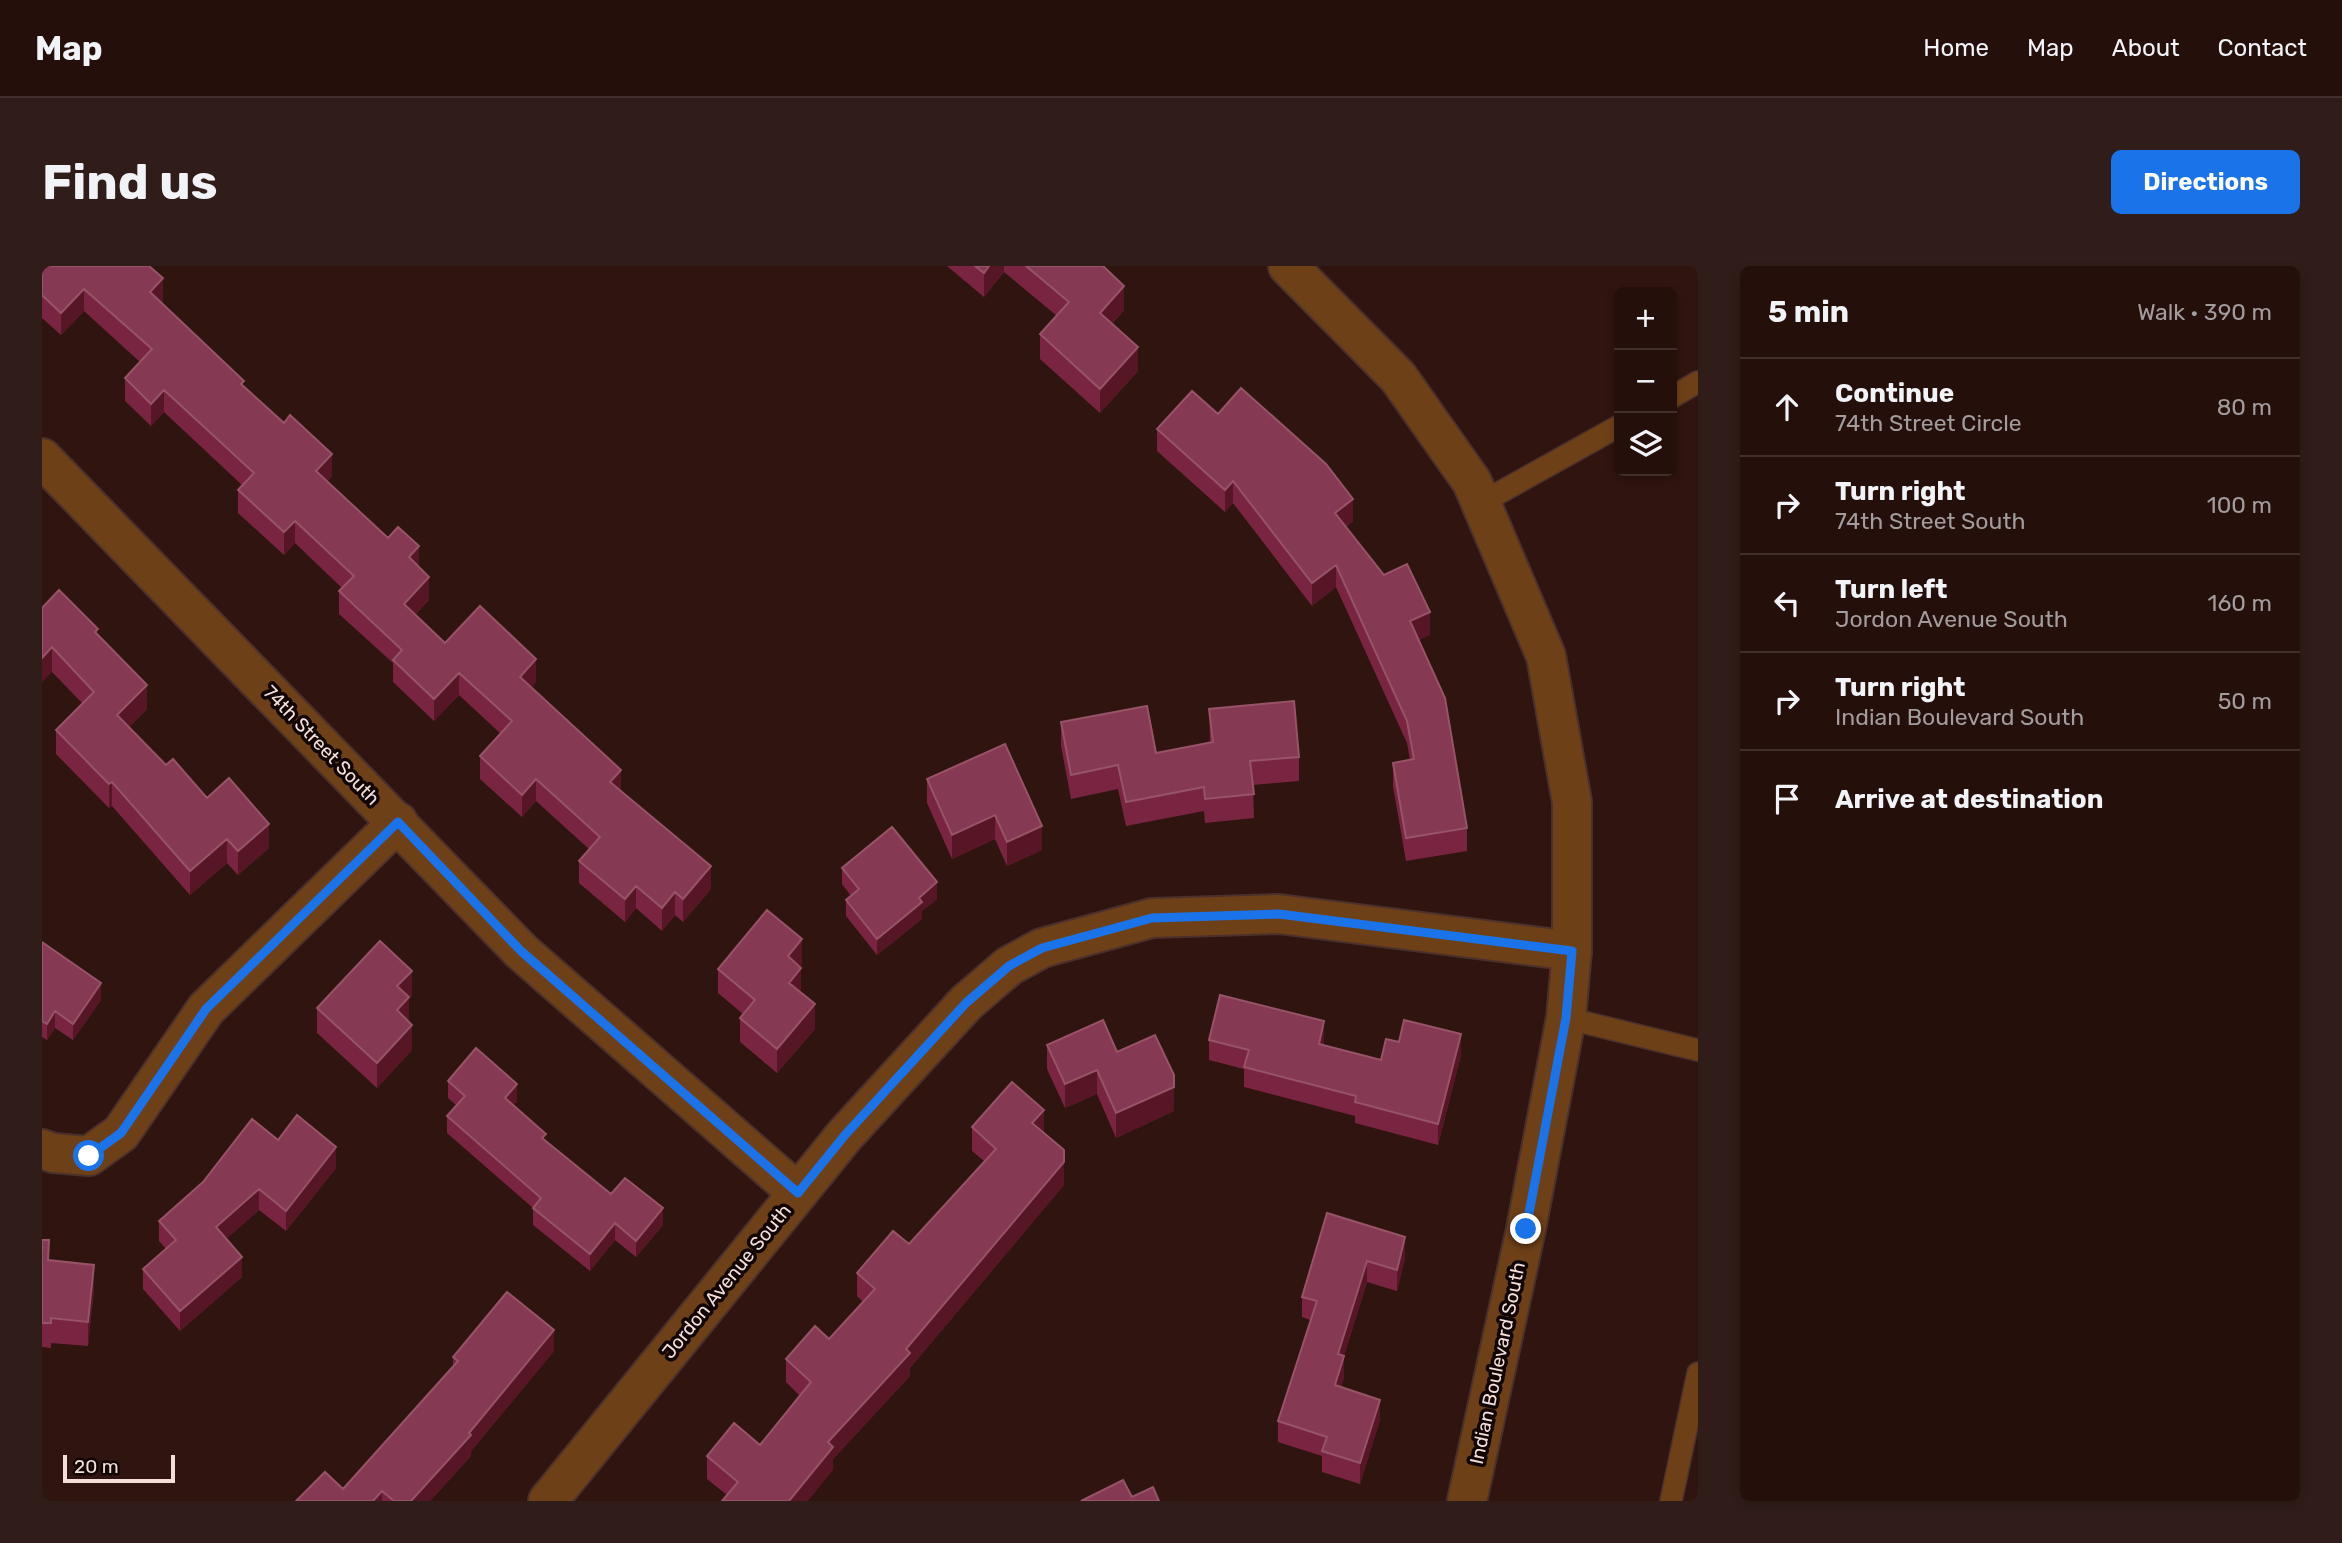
<!DOCTYPE html>
<meta charset="utf-8">
<style>
:root{--surface:#240f0b;--page:#301d19;--text:#f1f3f6;--muted:#a39c9d;--line:#412f2c;--accent:#1a73e8}
body{margin:0;font-family:Rubik,sans-serif;background:var(--page);color:var(--text)}
.controls{position:absolute;right:21px;top:21px;display:grid;overflow:hidden;border-radius:10px;box-shadow:0 4px 10px #0003}
.controls button{width:63px;height:63px;display:grid;place-items:center;padding:0;border:0;border-bottom:2px solid var(--line);background:var(--surface);color:var(--text);font:35px sans-serif}
.scale{position:absolute;left:21px;bottom:18px;width:112px;box-sizing:border-box;padding-left:7px;border:4px solid #f3deda;border-top:0;font-size:19px;line-height:24px;white-space:nowrap;color:#f3deda;-webkit-text-stroke:5px #100503;paint-order:stroke}
.stop{position:absolute;width:21px;height:21px;margin:-16px;border:5px solid #1a73e8;border-radius:50%;background:#fff}
.stop.end{background:#1a73e8;border-color:#fff;box-shadow:0 2px 7px #0008}
.list{margin:0;padding:0;list-style:none}
h2{display:flex;justify-content:space-between;align-items:center;height:91px;margin:0;padding:0 28px;font-size:30px}
h2 small{font-size:23px;font-weight:400;color:var(--muted)}
.list li{display:grid;grid-template-columns:46px 1fr auto;gap:21px;align-items:center;box-sizing:border-box;height:98px;padding:0 28px;border-top:2px solid var(--line)}
.list b{display:block;font-size:26px;white-space:nowrap}
.list p{margin:0;font-size:23px;white-space:nowrap;color:var(--muted)}
.list em{font-size:23px;font-style:normal;color:var(--muted)}
.icon{flex:none;width:38px;height:38px;fill:none;stroke:currentColor;stroke-width:2;stroke-linecap:round;stroke-linejoin:round}
.map{position:relative;flex:none;width:1656px;height:1235px;overflow:hidden;border-radius:10px}
header{display:flex;align-items:center;gap:42px;box-sizing:border-box;height:98px;padding:0 35px;background:var(--surface);border-bottom:2px solid var(--line)}
header strong{font-size:33px}
nav{display:flex;gap:38px;margin-inline-start:auto;font-size:24px}
.intro{display:flex;align-items:center;justify-content:space-between;box-sizing:border-box;height:168px;padding:0 42px}
h1{margin:0;font-size:49px}
.button{padding:18px 32px;border-radius:10px;background:var(--accent);color:#fff;font-size:24px;font-weight:700}
main{display:flex;gap:42px;padding:0 42px}
aside{flex:1;background:var(--surface);border-radius:10px;box-shadow:0 4px 10px #0003}
.map>svg:first-child{display:block}
.lines{fill:none;stroke-linecap:round;stroke-linejoin:round}
.service-casing{stroke:#4b302b;stroke-width:24}
.minor-casing{stroke:#4b302b;stroke-width:42}
.tertiary-casing{stroke:#4b302b;stroke-width:42}
.service{stroke:#6e4018;stroke-width:21}
.minor{stroke:#6e4018;stroke-width:38}
.tertiary{stroke:#6e4018;stroke-width:38}
.wall{fill:#792541}
.shaded-wall{fill:#561626}
.building{fill:#863952;stroke:#975367;stroke-width:2}
.route{stroke:#1a73e8;stroke-width:9}
.labels{text-anchor:middle;stroke-width:7;stroke-linejoin:round;paint-order:stroke}
.street-label{font-size:19px;fill:#f3deda;stroke:#100503}
</style>
<header>
<strong>Map</strong>
<nav><a>Home</a><a>Map</a><a>About</a><a>Contact</a></nav>
</header>
<div class="intro"><h1>Find us</h1><a class="button">Directions</a></div>
<main>
<div class="map">
<svg width="1656" height="1235" viewBox="0 0 1656 1235">
<rect width="100%" height="100%" fill="#30140f"/>
<g class="lines">
<!-- service casing -->
<g class="service-casing">
<path id="service" d="M1630,131L1656,116
M1439,237L1577,160
M1524,752L1656,784
M1629,1235L1656,1107"/>
</g>
<!-- minor casing -->
<g class="minor-casing">
<path id="minor" d="M0,192L479,685L756,927
M0,883L11,887L47,890L79,867L164,743L356,556
M506,1235L803,869L924,737L967,700L1000,682L1110,652L1237,648L1530,685"/>
</g>
<!-- tertiary casing -->
<g class="tertiary-casing">
<path id="tertiary" d="M1246,0L1356,111L1430,216L1504,390L1530,536V685L1524,752L1484,963L1425,1235"/>
</g>
<!-- service -->
<use href="#service" class="service"/>
<!-- minor -->
<use href="#minor" class="minor"/>
<!-- tertiary -->
<use href="#tertiary" class="tertiary"/>
</g>
<!-- wall -->
<path class="wall" d="M0,0L121,35L119,37L290,210L285,215L377,301L387,334L373,349L403,377L494,416L489,422L579,525L669,623L641,656L633,649L620,665L594,642L583,656L537,617V595L547,583L494,535L480,551L438,513V490L458,467L417,429L392,455L351,416V397L297,348V325L300,322L253,277L242,289L196,247V224L201,220L122,146L109,160L83,135V112L98,96L42,45L19,69L0,52Z
M905,0H1061L1082,44L1070,58L1096,105L1058,147L998,93V68L1015,50L962,6L942,31Z
M1176,148L1311,255L1304,261L1388,369L1376,374L1425,562V585L1364,595L1351,520V497L1368,494L1365,477L1294,321L1270,340L1191,237L1183,246L1115,185V163Z
M0,342L56,368L105,443L87,461L124,499L227,582L196,609L185,597L148,629L70,540L67,542L14,488V464L41,438L10,406Z
M1167,443L1257,491V515L1211,519L1212,552L1163,557L1162,545L1084,560L1076,523L1029,533L1019,480V456L1114,487L1168,477Z
M963,478L1000,584L965,600L953,573L910,593L885,537V513Z
M800,602L895,633L880,645V653L835,689L804,650V634L809,630L800,618Z
M0,676L59,734L31,774L13,762L5,774L0,771Z
M760,698L757,701L759,727L773,763L735,807L698,776V752L701,748L676,727V703Z
M370,729L367,732L366,756L370,784L335,822L275,767V742Z
M1167,774L1282,776V779L1339,794L1357,776L1419,789L1396,879L1313,857V850L1202,821V803L1167,794Z
M1005,779L1075,786L1132,845L1074,872L1055,828L1023,842L1005,803Z
M406,815L475,835L471,839L504,876L569,928L621,959L594,991L573,974L548,1005L491,959V942L405,867V850L414,839L406,832Z
M930,861L1002,867L1022,919L868,1102V1110L791,1193V1204L685,1229L665,1213V1190L718,1179L758,1130L744,1116V1093L787,1073L821,1036L815,1030V1007L867,978L942,895L930,885Z
M236,874L294,902L244,965L217,944L184,973L200,1011L138,1065L101,1023V1003L124,983L117,975V955Z
M1285,947L1363,992L1355,1025L1325,1016L1302,1090V1111L1299,1121L1338,1154L1318,1218L1280,1206V1190L1236,1176V1155L1268,1054L1260,1051V1031Z
M0,974L7,995L52,1023L46,1080L9,1077V1082L0,1081Z
M512,1085L429,1185V1190L388,1235H254L301,1223L411,1100V1091Z"/>
<!-- shaded-wall -->
<path class="shaded-wall" d="M947,0H962V6L942,31V7Z
M121,12V35L108,49V26Z
M1082,20V44L1058,71V47Z
M42,23V45L19,69V47Z
M1096,81V105L1058,147V123Z
M122,124V146L109,160V138Z
M290,188V210L274,228V205Z
M1191,215V237L1183,246V224Z
M1311,233V255L1293,269V247Z
M253,255V277L242,289V266Z
M377,280V303L367,291Z
M1294,299V321L1270,340V317Z
M387,311V334L362,361V338Z
M1388,346V369L1368,378V355Z
M10,381V406L0,416V392Z
M494,393V416L478,434V411Z
M417,407V429L392,455V433Z
M105,419V443L75,473V449Z
M579,504V526L568,516Z
M494,513V535L480,551V529Z
M70,516V540L67,542V518Z
M953,549V573L910,593V569Z
M227,558V582L196,609V585Z
M1000,560V584L965,600V576Z
M185,573V597L148,629V605Z
M669,600V623L641,656V633Z
M895,616V633L880,645V653L835,689V673L877,632Z
M594,620V642L583,656V633Z
M633,626V649L620,665V642Z
M760,673V698L746,715V690Z
M759,702V726L747,741V717Z
M370,705V729L367,732V755L355,768V720Z
M59,717V734L31,774V758Z
M773,738V763L735,807V783Z
M13,745V762L5,774V758Z
M1282,755V776L1277,798V778Z
M370,759V784L335,822V797Z
M1419,768V789L1396,879V858Z
M1055,804V828L1023,842V818Z
M475,818V835L463,849V832Z
M1132,821V845L1074,872V847Z
M1002,844V867L990,857Z
M294,881V902L244,965V945Z
M1022,896V919L868,1102V1110L791,1193V1204L766,1235H747L786,1176Z
M217,923V944L174,982V961Z
M621,942V959L594,991V975Z
M573,957V974L548,1005V988Z
M1363,971V992L1355,1025V1004Z
M200,991V1011L138,1065V1045Z
M1325,995V1016L1296,1109V1088Z
M52,999V1023L46,1080V1056Z
M512,1064V1085L429,1185V1190L388,1235H369Z
M1302,1090V1111L1293,1140V1119Z
M1338,1134V1154L1318,1218V1197Z
M340,1225V1235H331Z"/>
<!-- building -->
<path class="building" d="M0,0H107L121,12L108,26L202,115L199,118L242,157L248,149L290,188L274,205L346,272L356,261L377,280L367,291L387,311L362,338L403,377L438,340L494,393L478,411L579,504L568,516L669,600L641,633L633,626L620,642L594,620L583,633L537,595L558,571L494,513L480,529L438,490L470,455L417,407L392,433L351,394L360,384L297,325L312,310L253,255L242,266L196,224L212,207L122,124L109,138L83,112L110,83L42,23L19,47L0,29Z
M933,0H947L942,7Z
M984,0H1061L1082,20L1058,47L1096,81L1058,123L998,68L1027,36Z
M1199,122L1284,198L1311,233L1293,247L1342,309L1365,298L1388,346L1368,355L1403,432L1425,562L1364,572L1351,497L1372,493L1365,455L1294,299L1270,317L1191,215L1183,224L1115,163L1150,125L1176,148Z
M17,324L56,363L53,366L105,419L75,449L124,499L131,493L165,532L187,512L227,558L196,585L185,573L148,605L70,516L67,518L14,464L52,426L10,381L0,392V342Z
M1252,435L1257,491L1208,495L1212,528L1163,533L1162,521L1084,536L1076,499L1029,509L1019,456L1105,440L1114,487L1171,476L1167,443Z
M963,478L1000,560L965,576L953,549L910,569L885,513Z
M850,561L895,616L877,632L880,636L835,673L804,634L817,623L800,602Z
M725,644L760,673L746,690L759,702L747,717L773,738L735,783L698,752L713,734L676,703Z
M338,675L370,705L355,720L367,731L355,744L370,759L335,797L275,742Z
M0,676L59,717L31,758L13,745L5,758L0,755Z
M1178,729L1282,755L1277,778L1339,794L1344,773L1357,776L1362,754L1419,768L1396,858L1313,836L1314,830L1202,801L1207,784L1167,774Z
M1061,754L1075,786L1113,769L1132,809V821L1074,847L1055,804L1023,818L1005,779Z
M434,782L475,818L463,832L504,868L500,872L569,928L583,912L621,942L594,975L573,957L548,988L491,942L499,932L405,850L423,830L406,815Z
M970,816L1002,844L990,857L1022,884V896L864,1083L868,1087L786,1176L791,1181L747,1235H680L696,1216L665,1190L692,1157L718,1179L769,1116L744,1093L773,1060L787,1073L833,1023L815,1007L851,965L867,978L954,883L930,861Z
M255,849L294,881L244,945L217,923L174,961L200,991L138,1045L101,1003L134,974L117,955L161,916L210,853L236,874Z
M1285,947L1363,971L1355,1004L1325,995L1296,1088L1302,1090L1293,1119L1338,1134L1318,1197L1280,1185L1285,1171L1236,1155L1275,1035L1260,1031Z
M0,974H7L6,994L52,999L46,1056L9,1052V1057H0Z
M465,1026L512,1064L427,1167L429,1169L369,1235H352L340,1225L331,1235H254L283,1206L301,1223L416,1095L411,1091Z
M1081,1214L1090,1231L1111,1221L1117,1235H1039Z"/>
<g class="lines">
<!-- route -->
<path class="route" d="M47,890L79,867L164,743L356,556L479,685L756,927L803,869L924,737L967,700L1000,682L1110,652L1237,648L1530,685L1524,752L1484,963"/>
</g>
<g class="labels">
<!-- street labels -->
<g class="street-label">
<text transform="translate(280 479) rotate(46)" y="7">74th Street South</text>
<text transform="translate(684 1015) rotate(-51)" y="7">Jordon Avenue South</text>
<text transform="translate(1455 1097) rotate(-78)" y="7">Indian Boulevard South</text>
</g>
</g>
</svg>
<div class="controls">
<button>+</button>
<button>−</button>
<button><svg class="icon" aria-label="layers" viewBox="0 0 24 24"><path d="M12 4l9 5-9 5-9-5zM3 14l9 5 9-5"/></svg></button>
</div>
<div class="scale">20 m</div>
<div class="stop" style="left:47px;top:890px"></div>
<div class="stop end" style="left:1484px;top:963px"></div>
</div>
<aside>
<h2>5 min<small>Walk · 390 m</small></h2>
<ul class="list">
<li><svg class="icon" aria-label="ahead" viewBox="0 0 24 24"><path d="M12 20V5M6 11l6-6 6 6"/></svg><div><b>Continue</b><p>74th Street Circle</p></div><em>80 m</em></li>
<li><svg class="icon" aria-label="right" viewBox="0 0 24 24"><path d="M7 20v-9h11M14 6l5 5-5 5"/></svg><div><b>Turn right</b><p>74th Street South</p></div><em>100 m</em></li>
<li><svg class="icon" aria-label="left" viewBox="0 0 24 24"><path d="M17 20v-9H6M10 6l-5 5 5 5"/></svg><div><b>Turn left</b><p>Jordon Avenue South</p></div><em>160 m</em></li>
<li><svg class="icon" aria-label="right" viewBox="0 0 24 24"><path d="M7 20v-9h11M14 6l5 5-5 5"/></svg><div><b>Turn right</b><p>Indian Boulevard South</p></div><em>50 m</em></li>
<li><svg class="icon" aria-label="arrive" viewBox="0 0 24 24"><path d="M6 21V4h12l-3 4 3 4H6"/></svg><div><b>Arrive at destination</b></div></li>
</ul>
</aside>
</main>
